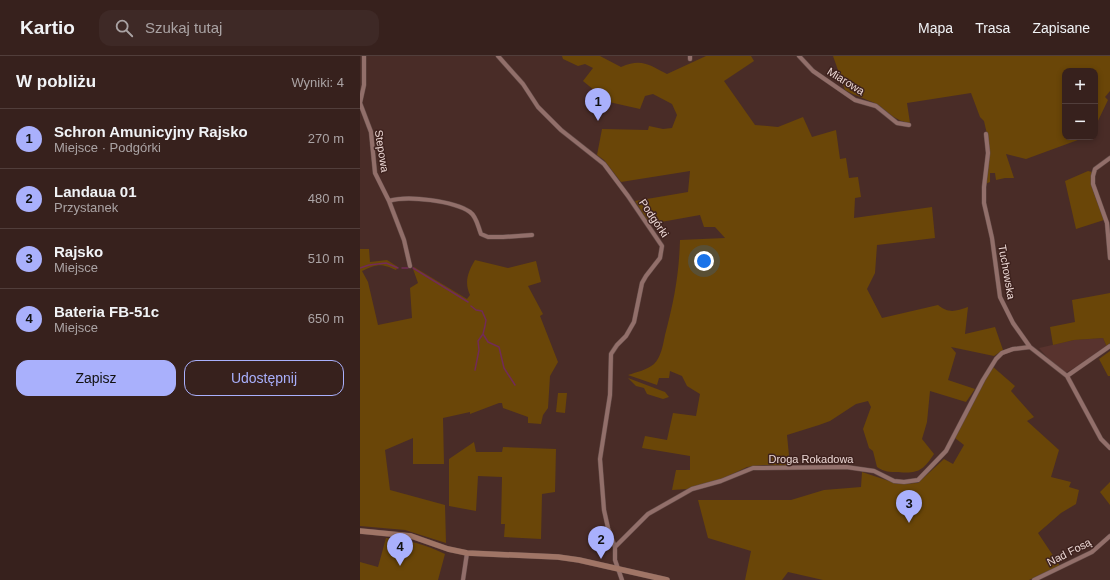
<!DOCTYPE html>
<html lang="pl">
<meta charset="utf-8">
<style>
:root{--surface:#37211d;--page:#3e2926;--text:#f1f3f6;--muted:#aaa3a4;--line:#513e3b;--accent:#a9b0fc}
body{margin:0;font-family:Helvetica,sans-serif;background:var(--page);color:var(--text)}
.controls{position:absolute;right:12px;top:12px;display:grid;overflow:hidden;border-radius:8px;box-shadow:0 2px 6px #0003}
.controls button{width:36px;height:36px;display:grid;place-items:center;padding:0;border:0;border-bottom:1px solid var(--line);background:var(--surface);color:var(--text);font:20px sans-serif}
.you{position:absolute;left:344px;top:205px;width:14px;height:14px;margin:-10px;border:3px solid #fff;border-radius:50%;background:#1a73e8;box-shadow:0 0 0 6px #1a73e833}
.badge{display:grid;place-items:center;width:26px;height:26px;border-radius:50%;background:var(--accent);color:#111;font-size:13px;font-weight:700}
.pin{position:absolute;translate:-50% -33px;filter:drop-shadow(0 1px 2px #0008)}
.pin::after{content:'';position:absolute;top:21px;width:14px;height:12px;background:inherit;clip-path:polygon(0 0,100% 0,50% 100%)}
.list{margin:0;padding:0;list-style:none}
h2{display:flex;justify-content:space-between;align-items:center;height:52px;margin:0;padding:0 16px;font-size:17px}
h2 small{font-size:13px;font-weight:400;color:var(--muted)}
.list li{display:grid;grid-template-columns:26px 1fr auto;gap:12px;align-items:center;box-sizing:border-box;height:60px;padding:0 16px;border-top:1px solid var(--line)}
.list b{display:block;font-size:15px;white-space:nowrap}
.list p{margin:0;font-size:13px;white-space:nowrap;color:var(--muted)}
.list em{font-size:13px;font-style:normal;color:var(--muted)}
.actions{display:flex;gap:8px;padding:12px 16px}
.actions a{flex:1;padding:9px 0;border:1px solid var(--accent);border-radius:12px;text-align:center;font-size:14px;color:var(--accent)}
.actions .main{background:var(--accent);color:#111}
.icon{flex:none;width:22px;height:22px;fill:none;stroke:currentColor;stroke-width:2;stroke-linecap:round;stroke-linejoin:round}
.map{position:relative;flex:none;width:750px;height:524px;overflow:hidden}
header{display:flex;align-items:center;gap:24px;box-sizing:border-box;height:56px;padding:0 20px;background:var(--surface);border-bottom:1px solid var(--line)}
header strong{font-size:19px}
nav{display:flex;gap:22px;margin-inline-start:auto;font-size:14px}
.search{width:280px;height:36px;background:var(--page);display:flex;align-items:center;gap:10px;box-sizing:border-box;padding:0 14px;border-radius:12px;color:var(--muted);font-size:15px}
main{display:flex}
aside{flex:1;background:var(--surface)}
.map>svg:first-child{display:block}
.built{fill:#58332e}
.green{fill:#6a4608}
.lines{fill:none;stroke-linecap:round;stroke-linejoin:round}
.stream{stroke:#722b57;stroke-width:1.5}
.street-casing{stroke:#634b47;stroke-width:5}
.secondary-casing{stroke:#634b47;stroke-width:6}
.street{stroke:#926f6a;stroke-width:4}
.secondary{stroke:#a07566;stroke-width:5.5}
.labels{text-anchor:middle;stroke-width:3;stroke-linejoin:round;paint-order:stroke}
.street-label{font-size:11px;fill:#ebd7d4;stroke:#3e221e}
</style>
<header>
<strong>Kartio</strong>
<div class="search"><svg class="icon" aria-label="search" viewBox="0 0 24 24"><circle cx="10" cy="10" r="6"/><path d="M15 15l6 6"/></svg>Szukaj tutaj</div>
<nav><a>Mapa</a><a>Trasa</a><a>Zapisane</a></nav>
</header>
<main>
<aside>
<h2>W pobliżu<small>Wyniki: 4</small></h2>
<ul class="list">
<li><span class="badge">1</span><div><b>Schron Amunicyjny Rajsko</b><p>Miejsce · Podgórki</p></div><em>270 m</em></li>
<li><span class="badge">2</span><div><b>Landaua 01</b><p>Przystanek</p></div><em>480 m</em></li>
<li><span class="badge">3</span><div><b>Rajsko</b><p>Miejsce</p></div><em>510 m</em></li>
<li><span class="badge">4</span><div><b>Bateria FB-51c</b><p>Miejsce</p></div><em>650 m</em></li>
</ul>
<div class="actions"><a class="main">Zapisz</a><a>Udostępnij</a></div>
</aside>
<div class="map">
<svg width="750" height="524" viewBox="0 0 750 524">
<rect width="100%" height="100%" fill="#492c27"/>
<!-- built -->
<path class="built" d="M743,282L747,291L729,304L705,317L693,308L679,292L714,284Z"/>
<!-- green -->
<path class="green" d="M202,0H240L261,11C282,2 289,9 307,18L346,0H391L394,5L364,25L395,69L418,71L443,61L452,81L476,74L480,103L486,102L489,122L498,121L501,141L495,142L494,162L572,151L575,182L517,189L515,217L507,233L522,262L578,249C589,258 596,255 608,251L605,278L635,271L643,294L634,300L591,291L596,297L588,324L615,333L606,346L570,335L567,366L562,383L574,398C563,415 557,418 538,416C529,416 525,416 517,411L513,395L509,392L503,373L511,351L508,345L496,348L470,365L459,369L427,379L430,410L404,409L387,411L362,423L327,433L312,434L316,414H330V400L282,392L285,380L307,384L313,357L336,360L340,338L327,330L322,320L310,315L309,322H299L297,329L268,319C277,316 287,314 294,308C301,301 303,289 305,279C314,245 319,219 320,184L365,182L355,171H344L340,159L290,168L275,145L328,136L330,115L261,126L244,104L237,99L242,73L288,74L289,70L303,73L312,72L317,59L312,48L293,38L285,40L280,53L249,46L244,47L240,39L223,25L233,12L225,8L218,10L203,3Z
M473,0H750V35L745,41L748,44L735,71V15H705V81H726L666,103L646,98L654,122H645L636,124L635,117H630V126L625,128L629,87L624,65L620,61L611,37L547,47L550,67C536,65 530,58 520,50C510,44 495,40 485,34Z
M728,115L732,116C729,132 739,149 744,164L716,173L705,125Z
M0,193H9L10,206L27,204L38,211L36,214C21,207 17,208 2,215L8,226L18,269L52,262L50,232L58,227L53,213L54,211L107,243L110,239C104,226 108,216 115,204L148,212L176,205L181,226L168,230L183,258L180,260L198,306L190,320L188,352L183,359L181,368L168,367V361L143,352L142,347H139L110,358V356L83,362L84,408H53V382L25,394L30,434L85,449L86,487L45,474L0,470Z
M750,237V287L747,291L743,282L714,284L693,289L690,271L715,266L712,244Z
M750,295V320H748L739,303Z
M632,310L655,330L651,335L674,361L667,365L699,394L691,421L711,426L709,431L719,434L716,448L701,457L678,477L700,510L669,524H463L428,516L422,524H385L391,495L348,482L338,444H431L464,434L501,431L502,416L538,428L558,427L584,403L593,408L604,389L595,382Z
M268,322L305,336L309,341L303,343L287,338L284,332L276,330Z
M198,337H207L205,357L196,356Z
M114,386L116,396H142L143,391L196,393L195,436L182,438L181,483L144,481L145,468H141L142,421L118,420L116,455L89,450V403Z
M750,426V449L740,436Z
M26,482C47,483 66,489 85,498L78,524H0V506L18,511Z"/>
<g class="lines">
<!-- stream -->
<path class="stream" d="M0,212L9,209L26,207L38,212
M42,212H48
M53,212L108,246
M111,250L116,254L122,255L126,264L125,270L123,278L118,285L119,294L115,314
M123,278L128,286L139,291L144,312L155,329"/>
<!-- street casing -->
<g class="street-casing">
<path id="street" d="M4,0V29L0,47L11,76L15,117L29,145L44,184L50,210
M138,0L163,28L178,51L201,74L244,108L268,140L302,190L300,202L286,220L282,227L274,266L266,280L257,289L251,298L250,339L240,403L244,454L248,472L255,491V504L262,524
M439,0L453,15L495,44L516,50L537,67L549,69
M330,3V0
M626,78L628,97L624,131V147L632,182L640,241L653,267L670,291L707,320L741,383L750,392
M750,102L735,113L733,120V128L747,167L750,202
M29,145C48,139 94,145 110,156C117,161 118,171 121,178L128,181H143L172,179
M707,320L750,290
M255,491L288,458L318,441L332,433L361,425L393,412L486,411L514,415L534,425L544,426L558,424L586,395L623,324L636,303L642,297L653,293L670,291
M103,524L107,497
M674,524L732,496L750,480"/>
</g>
<!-- secondary casing -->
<g class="secondary-casing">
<path id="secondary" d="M0,475L51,480L88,493L107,497L198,501L219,504L307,524"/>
</g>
<!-- street -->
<use href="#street" class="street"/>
<!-- secondary -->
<use href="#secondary" class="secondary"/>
</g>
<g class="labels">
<!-- street labels -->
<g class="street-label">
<text transform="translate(486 25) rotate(32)" y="4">Miarowa</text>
<text transform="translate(22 95) rotate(81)" y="4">Stepowa</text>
<text transform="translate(294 162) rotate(56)" y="4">Podgórki</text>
<text transform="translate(647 216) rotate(80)" y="4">Tuchowska</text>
<text x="451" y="407">Droga Rokadowa</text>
<text transform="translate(709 496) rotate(-27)" y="4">Nad Fosą</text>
</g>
</g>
</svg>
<div class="controls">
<button>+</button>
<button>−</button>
</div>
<div class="you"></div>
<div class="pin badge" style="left:238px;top:65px">1</div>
<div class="pin badge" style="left:241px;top:503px">2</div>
<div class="pin badge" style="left:549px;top:467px">3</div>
<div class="pin badge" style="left:40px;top:510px">4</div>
</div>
</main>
